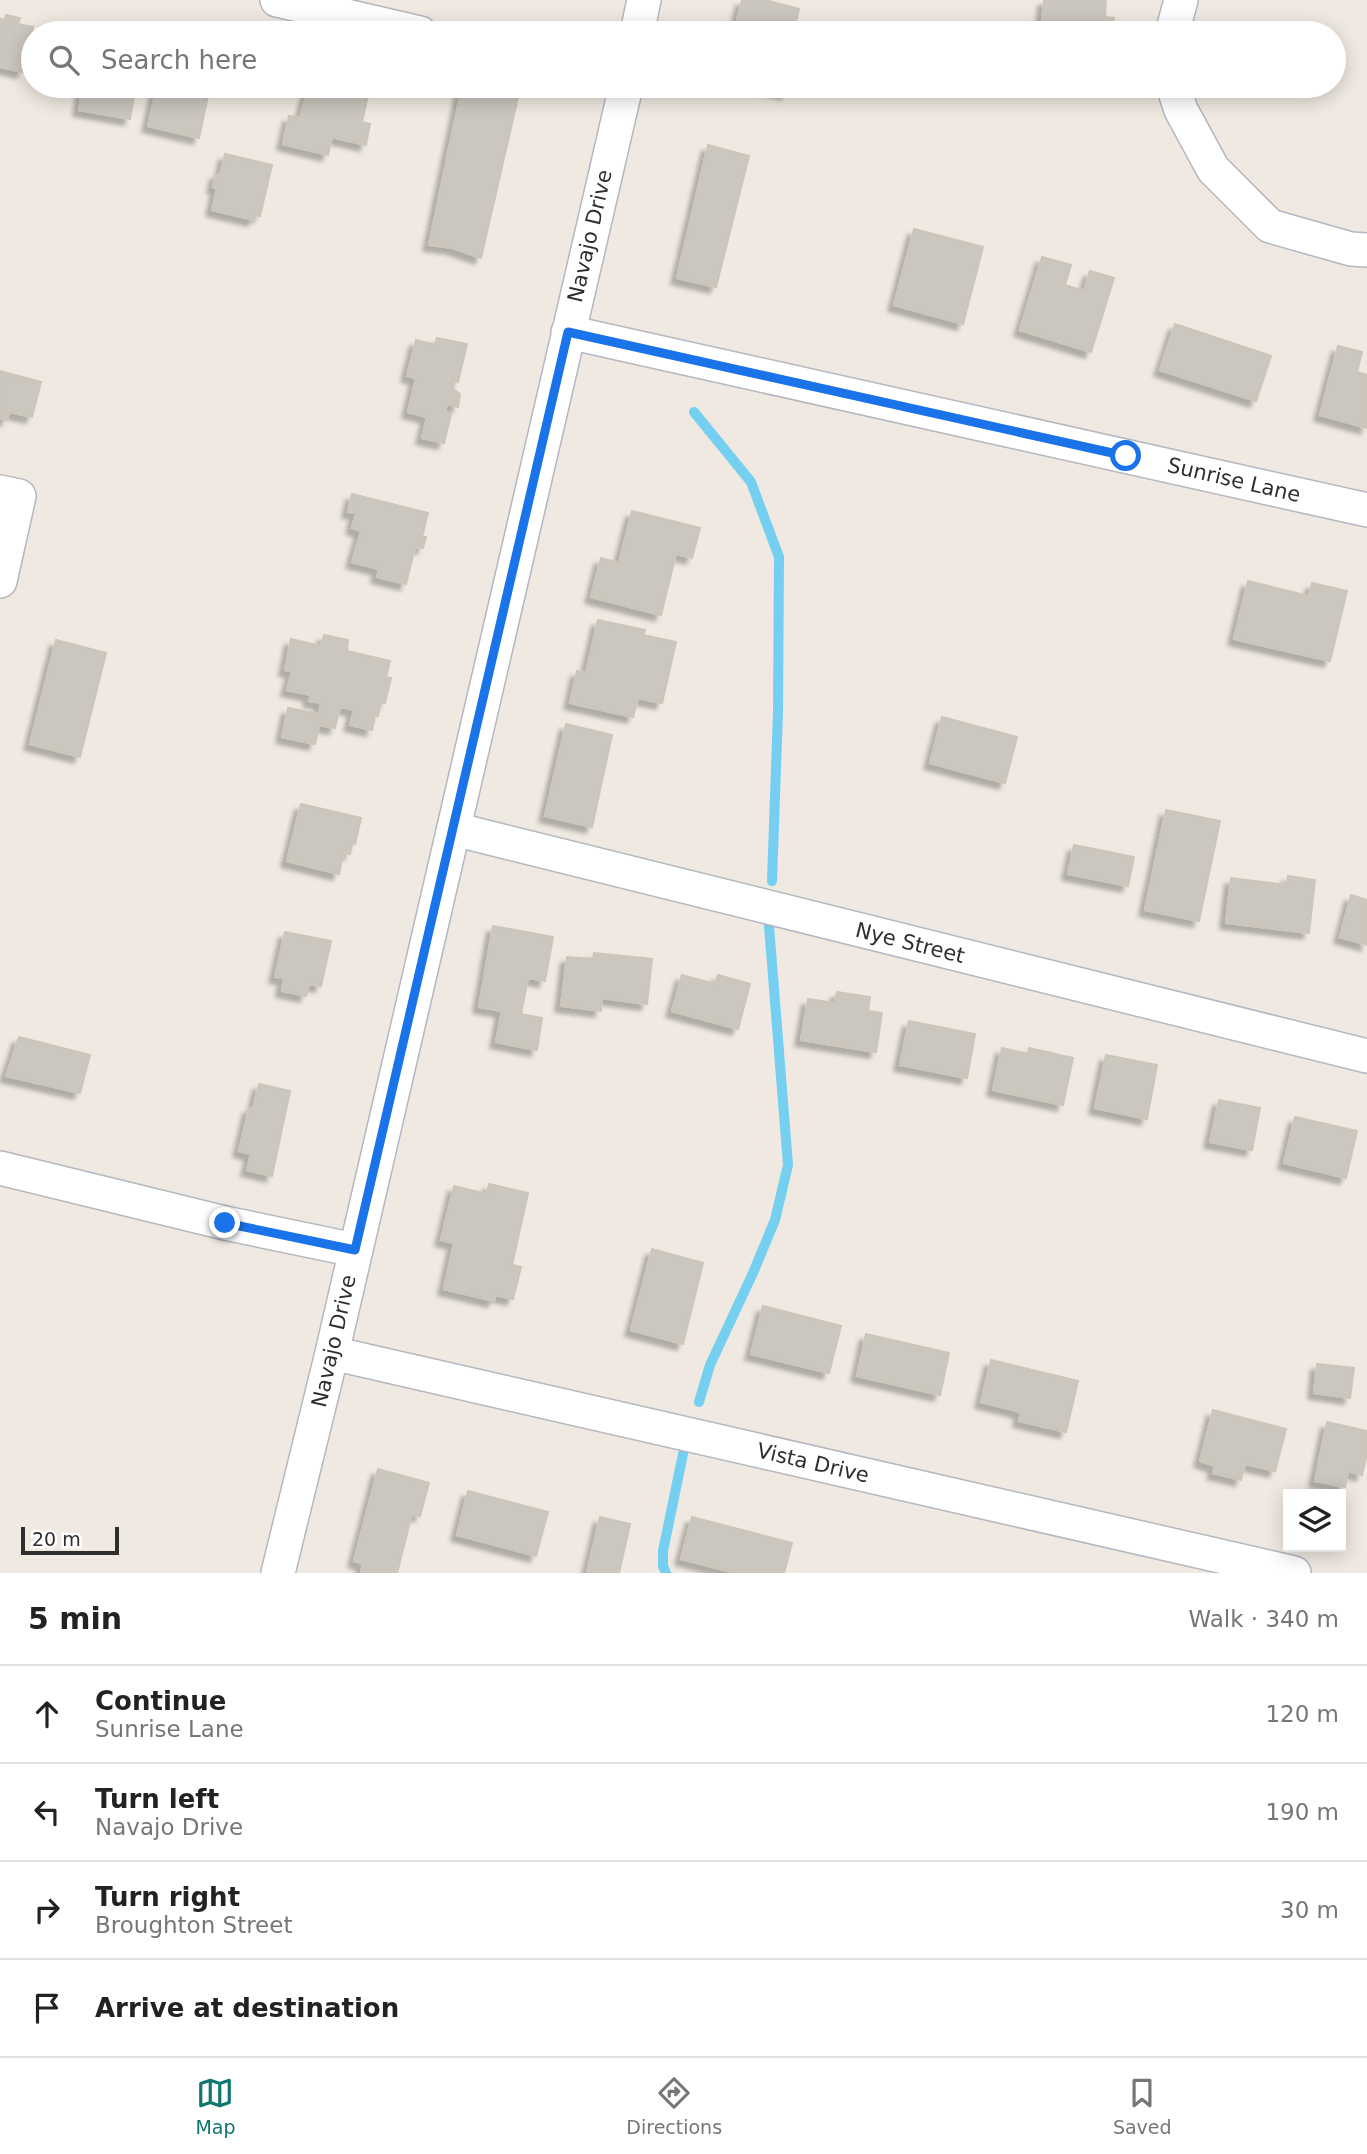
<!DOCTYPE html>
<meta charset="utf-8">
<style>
:root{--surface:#fff;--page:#f2f2f2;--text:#222;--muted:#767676;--line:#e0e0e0;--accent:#0f766e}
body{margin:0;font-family:"DejaVu Sans",sans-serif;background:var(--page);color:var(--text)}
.controls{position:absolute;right:21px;bottom:21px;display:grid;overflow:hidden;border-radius:0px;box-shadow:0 4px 18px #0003}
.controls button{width:63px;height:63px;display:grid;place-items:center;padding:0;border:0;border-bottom:2px solid var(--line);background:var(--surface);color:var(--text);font:35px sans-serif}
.scale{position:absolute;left:21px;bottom:18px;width:98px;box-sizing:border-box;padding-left:7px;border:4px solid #2e2e2e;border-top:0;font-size:19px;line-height:24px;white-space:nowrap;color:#2e2e2e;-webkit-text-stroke:5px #fff;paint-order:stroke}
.stop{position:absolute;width:21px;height:21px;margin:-16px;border:5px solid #1a73e8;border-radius:50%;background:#fff}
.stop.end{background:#1a73e8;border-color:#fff;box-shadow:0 2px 7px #0008}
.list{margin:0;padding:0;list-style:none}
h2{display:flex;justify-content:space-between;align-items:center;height:91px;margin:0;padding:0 28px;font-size:30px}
h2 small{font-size:23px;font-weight:400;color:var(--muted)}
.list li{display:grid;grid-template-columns:46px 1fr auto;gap:21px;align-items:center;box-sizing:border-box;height:98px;padding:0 28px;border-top:2px solid var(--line)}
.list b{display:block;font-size:26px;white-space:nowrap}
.list p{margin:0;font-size:23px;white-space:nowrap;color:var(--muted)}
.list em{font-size:23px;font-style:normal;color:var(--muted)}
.icon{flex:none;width:38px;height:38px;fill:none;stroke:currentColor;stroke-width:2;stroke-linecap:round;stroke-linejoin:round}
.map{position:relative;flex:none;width:1367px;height:1573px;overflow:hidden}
.search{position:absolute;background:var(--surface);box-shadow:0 4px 18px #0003;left:21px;right:21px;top:21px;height:77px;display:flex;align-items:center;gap:18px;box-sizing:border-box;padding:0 24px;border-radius:38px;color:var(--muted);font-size:26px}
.sheet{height:483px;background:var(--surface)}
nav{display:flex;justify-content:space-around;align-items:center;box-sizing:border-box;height:98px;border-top:2px solid var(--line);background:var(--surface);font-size:19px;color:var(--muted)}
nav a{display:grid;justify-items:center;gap:4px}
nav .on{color:var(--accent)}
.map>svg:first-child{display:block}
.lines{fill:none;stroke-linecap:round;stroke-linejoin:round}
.stream{stroke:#75cff0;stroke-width:10}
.building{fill:#cbc7bf;stroke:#cbc5ba;stroke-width:2;filter:url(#shadow)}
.street-casing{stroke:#b4b7c1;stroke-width:36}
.street{stroke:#fff;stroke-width:33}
.route{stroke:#1a73e8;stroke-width:9}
.labels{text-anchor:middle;stroke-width:7;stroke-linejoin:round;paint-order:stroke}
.street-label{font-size:21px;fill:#2e2e2e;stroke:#fff}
</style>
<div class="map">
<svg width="1367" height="1573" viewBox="0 0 1367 1573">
<defs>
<filter id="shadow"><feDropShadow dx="-6" dy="6" stdDeviation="2" flood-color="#0004"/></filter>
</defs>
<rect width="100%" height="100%" fill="#efe9e1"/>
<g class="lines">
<!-- stream -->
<path class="stream" d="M694,412L751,482L779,557L778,712L772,881
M699,1402L710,1365L753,1273L775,1220L788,1165L769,926
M666,1573L663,1566V1551L683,1454"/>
</g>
<!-- building -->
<path class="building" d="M742,0H765L799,9L794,29L802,30L801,33H734Z
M1044,0H1106L1105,17L1114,18L1112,33H1041Z
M6,15L20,18L18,24L33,27L23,72L0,67V19L5,20Z
M83,86H136L130,119L79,110Z
M157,86H210L199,138L148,126Z
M309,86H370L362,122L370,124L366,145L332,137L328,155L283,144L289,116L300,118Z
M462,86H496L519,93L481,258L453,248L429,245Z
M756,86H788L787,93Z
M708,145L749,156L716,287L677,278Z
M225,154L272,165L260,216L255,215L254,220L212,210L217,188L213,187L216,174L220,175Z
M914,229L983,247L963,324L894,305Z
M1042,257L1071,265L1065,285L1084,291L1090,271L1114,278L1091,352L1020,330Z
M1175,324L1271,356L1256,401L1160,370Z
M437,338L467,344L458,382L454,381L453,389L460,394L458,407L447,404L445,412L451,414L444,443L422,438L427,417L408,412L416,378L407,376L416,340L435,345Z
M1338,346L1362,352L1357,372L1367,375V428L1320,415Z
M0,371L41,382L32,417L9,412L7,420L0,418Z
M352,494L428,513L422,537H426L423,548L415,547L406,584L377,577L379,569L352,562L361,531L352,528L356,513L348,512Z
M632,511L700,528L692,558L676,554L661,615L591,597L601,558L619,563Z
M1248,581L1309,596L1312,583L1347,591L1330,661L1234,639Z
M598,620L645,630L643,635L676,642L662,703L638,698L633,717L570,703L577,671L586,673Z
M324,635L348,640L347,651L390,661L386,677L391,678L385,703L381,702L378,716L375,715L372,730L350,725L354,710L340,707L335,728L319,725L315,744L282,737L288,708L319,714L321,703L309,701L311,695L287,690L292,671L285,670L291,639L321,646Z
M56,640L106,653L80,757L30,744Z
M942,717L1017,737L1005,783L930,763Z
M566,724L612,735L592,827L545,816Z
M301,804L361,818L355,844L352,843L350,854L343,853L339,874L287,861Z
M1166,810L1220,821L1199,921L1145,910Z
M1074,845L1134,857L1128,886L1068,874Z
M1288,876L1315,880L1309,933L1226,923L1231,878L1287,885Z
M1351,895L1367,900V945L1340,937Z
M493,926L553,937L545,981L528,978L521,1014L542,1018L537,1050L496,1042L502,1011L479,1007Z
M285,932L331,941L321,986L309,984L306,996L282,991L284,978L275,977Z
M594,953L652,959L647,1004L602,998L601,1011L561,1006L567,957L593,959Z
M682,975L715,984L718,975L750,984L738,1029L672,1011Z
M837,992L870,997L868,1011L882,1013L876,1052L801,1040L808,999L835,1003Z
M909,1021L975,1034L967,1078L900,1065Z
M19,1037L90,1055L80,1093L6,1076Z
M1002,1048L1028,1054L1029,1048L1073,1058L1063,1105L993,1090Z
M1106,1055L1157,1065L1147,1119L1095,1108Z
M259,1084L290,1091L272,1176L247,1170L251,1154L239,1151L249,1108L253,1109Z
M1219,1100L1260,1108L1252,1150L1210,1142Z
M1295,1117L1357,1131L1346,1178L1284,1163Z
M489,1184L528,1193L512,1265L521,1267L513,1299L495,1295L494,1301L444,1289L454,1243L441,1240L454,1186L487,1194Z
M652,1249L703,1263L683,1344L631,1330Z
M763,1306L841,1326L829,1373L751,1354Z
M866,1334L949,1353L940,1395L857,1376Z
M991,1360L1078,1381L1066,1432L1019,1421L1021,1412L981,1402Z
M1317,1364L1354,1368L1350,1398L1314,1393Z
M1213,1410L1286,1429L1275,1471L1245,1464L1241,1480L1213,1473L1215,1466L1200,1461Z
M1327,1422L1367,1431V1453L1362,1475L1348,1471L1345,1487L1315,1481Z
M378,1469L429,1483L420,1516L412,1514L397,1573H361L363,1564L354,1561Z
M468,1491L548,1512L536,1556L457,1535Z
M600,1517L630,1524L619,1573H587Z
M692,1517L792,1543L784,1573H736L681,1559Z"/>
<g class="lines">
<!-- street casing -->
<g class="street-casing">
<path id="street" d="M277,0L420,33
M637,33L644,0
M1172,33L1181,0
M1173,86L1181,110L1213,169L1270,226L1351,249L1367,250
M568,332L1367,510
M0,492L19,496L0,581
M454,829L1367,1056
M0,1168L225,1223L355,1250
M332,1353L1294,1573
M278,1573L332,1353L626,86"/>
</g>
<!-- street -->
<use href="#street" class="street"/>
</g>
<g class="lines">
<!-- route -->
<path class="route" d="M225,1223L355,1250L568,332L1126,456"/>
</g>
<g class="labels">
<!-- street labels -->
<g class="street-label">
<text transform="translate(590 236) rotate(-77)" y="7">Navajo Drive</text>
<text transform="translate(1234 480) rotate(13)" y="7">Sunrise Lane</text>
<text transform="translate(910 943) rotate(14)" y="7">Nye Street</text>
<text transform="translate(334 1341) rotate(-77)" y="7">Navajo Drive</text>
<text transform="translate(813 1463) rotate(13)" y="7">Vista Drive</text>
</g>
</g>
</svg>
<div class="controls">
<button><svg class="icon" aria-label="layers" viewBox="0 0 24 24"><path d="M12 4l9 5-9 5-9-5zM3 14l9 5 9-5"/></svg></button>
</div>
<div class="scale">20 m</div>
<div class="stop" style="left:1126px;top:456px"></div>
<div class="stop end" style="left:225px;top:1223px"></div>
<div class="search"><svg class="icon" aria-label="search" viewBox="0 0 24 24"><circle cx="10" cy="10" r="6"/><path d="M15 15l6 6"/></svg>Search here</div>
</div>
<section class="sheet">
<h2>5 min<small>Walk · 340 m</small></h2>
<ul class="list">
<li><svg class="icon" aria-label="ahead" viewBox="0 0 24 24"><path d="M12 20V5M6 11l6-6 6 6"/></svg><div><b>Continue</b><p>Sunrise Lane</p></div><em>120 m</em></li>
<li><svg class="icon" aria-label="left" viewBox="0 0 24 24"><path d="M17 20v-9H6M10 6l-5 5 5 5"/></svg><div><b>Turn left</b><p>Navajo Drive</p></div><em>190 m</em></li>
<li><svg class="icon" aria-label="right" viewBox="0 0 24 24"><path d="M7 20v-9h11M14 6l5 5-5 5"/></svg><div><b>Turn right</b><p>Broughton Street</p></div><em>30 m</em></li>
<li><svg class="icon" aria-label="arrive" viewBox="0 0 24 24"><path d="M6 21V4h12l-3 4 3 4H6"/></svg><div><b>Arrive at destination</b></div></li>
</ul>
</section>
<nav>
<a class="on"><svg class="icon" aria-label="map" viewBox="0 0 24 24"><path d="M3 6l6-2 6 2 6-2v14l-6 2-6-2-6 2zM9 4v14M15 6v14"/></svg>Map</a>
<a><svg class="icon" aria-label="directions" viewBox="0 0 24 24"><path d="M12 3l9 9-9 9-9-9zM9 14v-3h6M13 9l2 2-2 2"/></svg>Directions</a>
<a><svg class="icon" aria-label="saved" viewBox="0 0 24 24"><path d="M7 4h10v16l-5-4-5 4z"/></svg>Saved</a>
</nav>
